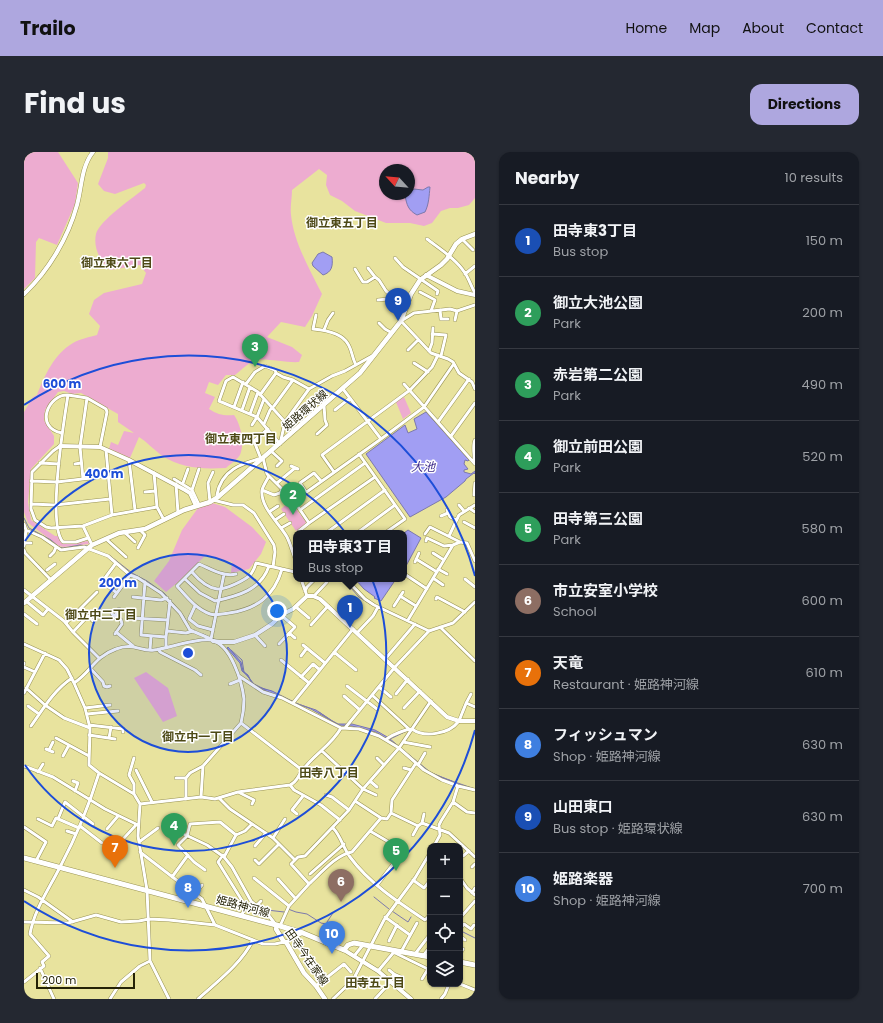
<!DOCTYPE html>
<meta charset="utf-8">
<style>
:root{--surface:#171b24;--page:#242831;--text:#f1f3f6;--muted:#9ea1a6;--line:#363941;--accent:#aea7df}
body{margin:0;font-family:Poppins,"Noto Sans JP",sans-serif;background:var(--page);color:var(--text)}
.controls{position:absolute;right:12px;bottom:12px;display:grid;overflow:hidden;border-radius:8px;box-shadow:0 1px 3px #0004}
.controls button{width:36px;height:36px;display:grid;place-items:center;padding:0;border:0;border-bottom:1px solid var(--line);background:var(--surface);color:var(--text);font:20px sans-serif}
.compass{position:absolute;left:355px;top:12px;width:36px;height:36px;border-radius:50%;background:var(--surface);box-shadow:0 1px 3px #0004;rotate:296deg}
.scale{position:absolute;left:12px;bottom:10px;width:99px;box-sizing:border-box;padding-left:4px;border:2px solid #242206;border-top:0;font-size:11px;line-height:14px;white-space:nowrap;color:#242206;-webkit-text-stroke:3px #fff;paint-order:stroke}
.you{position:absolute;left:253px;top:459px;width:14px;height:14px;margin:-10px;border:3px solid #fff;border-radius:50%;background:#1a73e8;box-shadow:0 0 0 6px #1a73e833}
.badge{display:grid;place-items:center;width:26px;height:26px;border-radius:50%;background:var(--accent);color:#fff;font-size:13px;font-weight:700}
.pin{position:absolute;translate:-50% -33px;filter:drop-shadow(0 1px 2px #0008)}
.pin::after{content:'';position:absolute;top:21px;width:14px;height:12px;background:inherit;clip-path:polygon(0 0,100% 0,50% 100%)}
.popup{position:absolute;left:269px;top:378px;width:114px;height:52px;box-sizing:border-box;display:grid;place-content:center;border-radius:8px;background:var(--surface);filter:drop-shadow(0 1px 3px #0005);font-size:13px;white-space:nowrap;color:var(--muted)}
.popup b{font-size:15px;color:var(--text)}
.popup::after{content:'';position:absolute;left:50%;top:100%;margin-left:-8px;border:8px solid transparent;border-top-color:var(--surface)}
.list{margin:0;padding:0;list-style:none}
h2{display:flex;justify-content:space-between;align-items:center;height:52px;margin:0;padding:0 16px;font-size:17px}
h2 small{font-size:13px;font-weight:400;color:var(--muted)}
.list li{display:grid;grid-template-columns:26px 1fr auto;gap:12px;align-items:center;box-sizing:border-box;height:72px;padding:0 16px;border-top:1px solid var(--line)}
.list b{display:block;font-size:15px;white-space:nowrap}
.list p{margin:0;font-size:13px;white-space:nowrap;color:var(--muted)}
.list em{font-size:13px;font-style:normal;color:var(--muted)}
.icon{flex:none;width:22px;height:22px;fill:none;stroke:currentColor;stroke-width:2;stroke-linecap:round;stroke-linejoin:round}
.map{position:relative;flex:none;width:451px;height:847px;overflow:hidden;border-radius:12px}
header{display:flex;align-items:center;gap:24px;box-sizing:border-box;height:56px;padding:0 20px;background:var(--accent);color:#111}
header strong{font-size:19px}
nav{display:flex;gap:22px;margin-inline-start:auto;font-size:14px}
.intro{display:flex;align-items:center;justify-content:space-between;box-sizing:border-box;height:96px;padding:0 24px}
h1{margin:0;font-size:28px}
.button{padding:10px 18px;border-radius:12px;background:var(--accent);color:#111;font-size:14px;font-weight:700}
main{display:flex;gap:24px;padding:0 24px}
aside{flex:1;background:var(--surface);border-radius:12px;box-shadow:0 1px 3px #0004}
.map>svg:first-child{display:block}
.green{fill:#edacd0;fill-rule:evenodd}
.water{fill:#a19ef3;stroke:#7c79ac}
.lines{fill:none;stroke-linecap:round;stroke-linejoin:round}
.stream{stroke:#7c79ac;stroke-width:1}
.minor-casing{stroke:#999352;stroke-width:4}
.tertiary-casing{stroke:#999352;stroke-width:5}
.secondary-casing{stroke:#999352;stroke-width:5.5}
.primary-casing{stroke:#999352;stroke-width:6}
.minor{stroke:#fff;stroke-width:3}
.tertiary{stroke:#fff;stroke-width:4}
.secondary{stroke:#fff;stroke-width:4.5}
.primary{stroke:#fff;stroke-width:5}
.ring{fill:none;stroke:#1d4ed8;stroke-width:2}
.labels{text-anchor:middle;stroke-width:3;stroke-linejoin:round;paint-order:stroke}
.street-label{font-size:11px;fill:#242206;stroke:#fff}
.neighbourhood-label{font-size:12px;font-weight:bold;fill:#4d4916;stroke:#fff}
.water-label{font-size:12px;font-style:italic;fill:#3c2a8b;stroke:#fff}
.centre{fill:#1d4ed8;stroke:#fff;stroke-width:2}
.ring-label{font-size:12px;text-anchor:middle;font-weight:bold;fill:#1d4ed8;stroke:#fff;stroke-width:3;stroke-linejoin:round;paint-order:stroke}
</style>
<header>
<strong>Trailo</strong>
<nav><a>Home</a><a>Map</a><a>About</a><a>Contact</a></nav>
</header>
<div class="intro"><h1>Find us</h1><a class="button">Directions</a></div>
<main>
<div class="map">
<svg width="451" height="847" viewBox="0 0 451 847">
<rect width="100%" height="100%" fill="#e8e39e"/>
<!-- green -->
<path class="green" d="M0,0H34L54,31L51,52L33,93L15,86L12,90L11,126L0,137Z
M84,0H451V46L445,53L434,56H426L417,59L408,71L400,74L386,71H362L331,59L318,49L306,43L302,33L303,23L295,17L268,38C268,46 266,55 267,63C270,91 286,118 298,142L288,164L281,175L257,170L243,185L268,195L278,203L275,210C263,211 241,206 233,208C224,210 218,218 211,223H202L194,233L185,230L181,241L191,245L185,257C194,263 201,264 210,263C217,273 221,291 216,303C213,308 206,312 202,316C178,317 158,317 137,303C129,297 123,290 115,285L106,306L85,297L87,290L94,293L100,279L110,281L94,270V262L57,241L48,242L40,239L34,240L21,258L20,268L30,284V292L7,317L4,350L7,368L31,384H34L37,390L43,392L64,389L65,392L40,395L35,394L4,371L0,360V260L9,245L13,243C21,223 30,202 49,191C56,187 66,185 73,183L76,174L65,162L70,148L80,141L118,132L122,121L116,113L86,118C76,109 69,96 72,82C75,69 110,45 121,36L122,33L120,31L91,42L80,39L74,32L84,6ZM361,18H385V42H361Z
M380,245L387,261L379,267L372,250Z
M266,349L282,370L281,373L272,379L257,357Z
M185,350L201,355L228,375L242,390L237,402L225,417L207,421L208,410L182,403L154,430L142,440L130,429L145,409L158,378L174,356Z
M122,520L144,536L153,564L139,570L110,526Z"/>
<!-- water -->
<path class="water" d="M404,35H406C405,44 405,52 401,60L393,63C384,58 383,53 381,44L385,42V40L390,37L399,38Z
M299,100L308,105C309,114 308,120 299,123L289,114L288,111L294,102Z
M402,260L445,308L444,309L441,308L440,312L444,317L440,318V320L447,322L451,319V322L450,321L442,327L441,329L422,345L386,365L342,302L381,273L384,281L393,277L390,267Z
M384,378L397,386L382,414L380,413L381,414L380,416V381Z
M331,427H372L357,449L350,446L351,445L340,437Z
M204,495L217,510L219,519L224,523L228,531L234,535L248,539L274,552L292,558L305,567L314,572H328L351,578L365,586L385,577V578L366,587L406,620L422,627L451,637L435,633L406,621L370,591L352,580L328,574L315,573L287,557L234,536L228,531L224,524L218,519L216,511L203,496Z"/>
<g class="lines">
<!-- stream -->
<path class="stream" d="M0,366L5,376L27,388L35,395L39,396L56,393L63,394
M85,403L108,421L123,429L140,441L159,463L164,472
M319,427L335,445L346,452
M179,482L190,487
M207,498L218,508L220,520L230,532L242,538
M440,500L451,511
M295,560L307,568
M412,623L428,629
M350,745L365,757
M264,757L272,760L283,762L297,771L302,772
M243,758L260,760
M368,759L384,770L387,765
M303,770L309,761
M437,779L451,786"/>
<!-- minor casing -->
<g class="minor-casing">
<path id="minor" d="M403,87C416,97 432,107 441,121C445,127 447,134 451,141
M438,87L449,98
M371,106L379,115L414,139L413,142
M344,116L351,125
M331,117L339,130H343L351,125L355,128L362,139L382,156
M441,122L451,114
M396,140L411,148L407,159
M354,148L364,147L368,143
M451,153L433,159L426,157L390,161L377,169L407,201L424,207L429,210L435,221L448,230L451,237
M416,158L417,167H424
M292,163L289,177C300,178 318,181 324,192C328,198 328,206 332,213
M431,168L433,159
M355,171L361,177L368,181
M300,178L304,168L309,161
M408,182L422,183L417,204
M384,198L394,188
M405,199L408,191L409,176
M390,211L404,220
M209,225L234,240L261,270L256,292L233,265L195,249L202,229Z
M222,232L231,220L241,214L251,218L252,221L259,225L269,228L285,237L261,270
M380,232L451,312
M285,237L308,224L321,219L348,204
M319,237L357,287
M236,243L252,221
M210,255L219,230
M218,258L226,235
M311,258L326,246
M226,262L234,240
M414,270L445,227
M240,272L246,258L250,254L269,228
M228,273L233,265L240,247
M38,281C10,276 24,242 44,243
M293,282L303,273L301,268L300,253
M427,284L451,251
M36,294L29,299L8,320L7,357L11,368L22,375L27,376L59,374L88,363L133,355L140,368
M82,298L88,363
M247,299L258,309L253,314
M335,302L381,367L361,381
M237,307L230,289L244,277
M105,308L111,358
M450,310C451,303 448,294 451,288
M16,311L35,312
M51,312L57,311
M267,314L274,317
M310,320L298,303L386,238L408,215L414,203
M130,321L133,355
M245,324C243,328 239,334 238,338C236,355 255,371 263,385C267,393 269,402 272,409
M59,327L56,295L63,246
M150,327L168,338L175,353
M7,329L33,330L84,324
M159,331L164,317
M253,331L271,316
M152,332L154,361
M168,338L175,317
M238,338L250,343L256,341L259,337
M121,340L131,339
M282,340L276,331L290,321L297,329
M450,343L451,331
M194,345L193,343C197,318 218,311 239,306L243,322L270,349L285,371L275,379L276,381
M189,348L209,353H219L230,361L250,393L251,400L249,415
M270,349L357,287L400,255L429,213
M186,350L184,331L189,320
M7,352L31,353L86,347
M435,353L440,359
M445,356L451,360
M276,358L341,311
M423,358L426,365L432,368
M245,360L254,354
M417,364L424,361
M251,368L260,362
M440,370L451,376
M285,371L351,325
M0,372L2,378L18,385L37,398L60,395L84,404L106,423L114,426L137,441L156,461L166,478L187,487
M59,374L68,393
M257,376L266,371
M100,380L111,390
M302,381L361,338
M333,381L371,353
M401,382L406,375L436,390
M425,384L435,363L451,353
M64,386L52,390H39C23,373 40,268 44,243L63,246L82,257L83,260L76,295
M82,387L102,405
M402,389L403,386L420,394L429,393
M0,391H7
M0,394L2,378
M114,396L121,383L116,378
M0,398L1,401L27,428
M409,401L420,408
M26,404L30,400L32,395
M392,407L413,420
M391,410L395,401
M92,411L78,430L93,441
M414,417L423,422
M23,418L31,412
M168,420C174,427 184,436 193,437C201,438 222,428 227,422C229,419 231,415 232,411L271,420L272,418
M212,422C199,425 187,417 175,412L153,434C163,445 172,457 186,462C192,464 199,462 205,461C232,457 250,445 258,417
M382,423L403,437
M409,426L419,433
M161,427L176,441L191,449C214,444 237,438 245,414
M277,427L283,444
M322,427L341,447L350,453L405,479
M441,427L451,435
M121,430L117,483L142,485L146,449
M0,438L40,469L49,480L64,464L69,469L71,468
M281,439L283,435L291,427
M290,444L303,430
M376,444L392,454
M90,445L106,423
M109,445L137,448L143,446
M412,447L413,445L441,460
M2,449L19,463L24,457
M171,454L165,467L174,474L189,478
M370,454L379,440
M272,455L285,466
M0,462L13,472
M88,462L97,468L98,472L91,482
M91,464L95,457
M106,466L144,468
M384,468L429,393L436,390L443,391L451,409
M42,471L73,440
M287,473L304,454
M416,475L451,509
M143,479L162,481L169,479
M49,480L75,506
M92,480L109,494
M265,481L271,486
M333,481L349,464L354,455
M231,483L241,494
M187,487L200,422
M0,492L35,508L43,517L50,531C67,520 70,505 92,497C110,490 116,500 130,498C145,496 173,486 187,488C207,492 218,530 220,547C220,555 219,563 217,571L179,614L177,645
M255,492L271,475L257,463
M279,493L301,511
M142,496V485
M134,497L136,500L171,518L177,523
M126,498L127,484
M310,500L332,518
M277,504L283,496
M362,506L391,472
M257,508L285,531
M0,512V511
M0,515L11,520
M66,516L79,530L80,534L83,535L86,534
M215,524L239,540L258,546L317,576L335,577L355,584L375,596L400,618L418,628L434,634L451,638
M277,525L289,512L296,518
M50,531L61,556L66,576L65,613L75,621L110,642L116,652L114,684L123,738L126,809L116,814L97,830L86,847
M206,532L216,528
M323,534L353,557
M355,535L367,545
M2,536L21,553L40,566L66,576
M0,541L21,501
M372,542L384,527
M348,543L385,577
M320,544L336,558
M269,551L329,477
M442,551L451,555
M4,554L15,562
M61,556L86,553
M380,556L396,539
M63,562L94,559
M217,571L278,618
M65,573L99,577V580
M7,574C19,557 30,538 48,526
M321,576L371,515L405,479L429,471L451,450
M65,583L91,587
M32,586L65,604
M85,586L87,575
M362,588C365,584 382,577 388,577C400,586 425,582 434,570C437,566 437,563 439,559C441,553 444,547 447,542
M379,590L406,595
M22,597L29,600
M25,598L29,590
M298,599L339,637L352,643
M39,604L45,593
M353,606L360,613
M392,611L368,648L367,661L363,667L357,666L328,700C313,702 296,722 285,732L267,712L274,705L281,704L325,658L339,637L375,596L407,549
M394,613L401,601
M0,614L29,625L81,657L114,673
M380,616L387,618
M112,618L128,650
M14,620L19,612
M152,626H162L166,621L179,614
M49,629L54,631L51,639
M346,629L353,635
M266,633L270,638L297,653L316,668
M214,640L230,648L228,652
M110,642V632L105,623L110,606
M302,643L308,645L325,658
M195,646L206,657L249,686L270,707
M162,647V626
M331,649L357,666
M429,650L443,660L451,661
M116,652L177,645L191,647L214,640L266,633C274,629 273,625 278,619C289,603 307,594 317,576
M367,661L394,674
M273,662L268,658L279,644
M14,667L28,674L32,666L55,676
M34,667L41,650L69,672
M398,671L400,662
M56,674L78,691
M0,675L22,690L12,709
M309,676C317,684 319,696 326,705C345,731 374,750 401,768L406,763
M83,677L94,664
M151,678L183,693L200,705L208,715L227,749L240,761
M43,679L52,682
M346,679L380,699
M389,683L394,674L398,671L425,681L451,705
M249,686L261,667
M115,690L134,676
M231,694L242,681
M410,694L416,683L415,673L417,669L429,650L434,634
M89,698L112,673
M116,700L155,730
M199,703L194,710L222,755L217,764
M439,704L445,699
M200,705L212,683L221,679L228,672
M231,708L235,712L255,692
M448,715L451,712
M181,718L170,710L154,693L163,684L166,672L196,670L212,683
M286,722L320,692
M148,725L164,703
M230,726L265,754
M436,726L443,736L451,743
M254,727L271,746
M389,728L400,736L404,731
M353,733L373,707
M164,737L178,747L191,773
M0,738L14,745L49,770
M448,741L451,736
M171,742L178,733
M237,749L234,752L242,760L252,773
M361,765L386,783
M436,766L451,749
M0,770L44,771L72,763L97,770L115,769L125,767L145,768L191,773L239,792H251L260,790
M256,774L265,754L285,732
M436,777L440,772L447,777L450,773
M436,784L441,788
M365,789L373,773
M262,790L279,781
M369,800L406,818
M377,800L393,771
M391,802L404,785
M436,802L439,797
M330,804L339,793
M399,804L406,795
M126,809L145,847
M16,816L30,847
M365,818L370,822L379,826
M354,819L370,800
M398,827L404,817
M0,830L20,814L18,810L25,804L6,782C10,758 25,737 36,715C52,685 65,654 75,621
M436,832L451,838
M292,834L320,812L327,820
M174,847C194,829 217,812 229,788
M309,847L329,828L360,768L391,726L406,701
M351,847L362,835L370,822
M417,847L421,842L425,832"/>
</g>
<!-- tertiary casing -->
<g class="tertiary-casing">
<path id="tertiary" d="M402,123L433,139L451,143
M0,142C25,118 44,86 53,53C58,35 57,15 69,0
M36,294L76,295L105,308L161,338L166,341L172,354
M189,489L196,490H210L231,483L248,472L257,463L269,457L283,444H289L296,447L423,565L435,569H451
M320,798L354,819L387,847"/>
</g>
<!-- secondary casing -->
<g class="secondary-casing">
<path id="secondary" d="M0,451L68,393L95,381L121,377L160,358L186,350L194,345L336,221L377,169L387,142L396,128L417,113L423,107L432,92L438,87L451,82
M253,773L252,777L260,790H262L280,821L292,834L301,847"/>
</g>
<!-- primary casing -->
<g class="primary-casing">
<path id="primary" d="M0,706L256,774L279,781L320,798L324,793L330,791L406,805
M436,810L451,813"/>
</g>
<!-- minor -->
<use href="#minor" class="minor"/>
<!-- tertiary -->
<use href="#tertiary" class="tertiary"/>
<!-- secondary -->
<use href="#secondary" class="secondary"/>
<!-- primary -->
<use href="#primary" class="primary"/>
</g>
<!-- distance rings -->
<circle cx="164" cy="501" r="99" fill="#1d4ed8" fill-opacity=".12"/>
<g class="ring">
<circle cx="164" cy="501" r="99"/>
<path d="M1 389A198 198 0 1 1 1 613"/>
<path d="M451 578A297 297 0 0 1 0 749M0 253A297 297 0 0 1 451 424"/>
</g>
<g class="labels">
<!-- street labels -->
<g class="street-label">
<text transform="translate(281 258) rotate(-41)" y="4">姫路環状線</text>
<text transform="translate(219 754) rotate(15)" y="4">姫路神河線</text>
<text transform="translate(283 805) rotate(55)" y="4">田寺今在家線</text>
</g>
<!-- neighbourhood labels -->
<g class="neighbourhood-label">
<text x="318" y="75">御立東五丁目</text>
<text x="93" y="115">御立東六丁目</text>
<text x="217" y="291">御立東四丁目</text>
<text x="77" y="467">御立中二丁目</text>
<text x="174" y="589">御立中一丁目</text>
<text x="305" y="625">田寺八丁目</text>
<text x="351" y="835">田寺五丁目</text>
</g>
<!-- water labels -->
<g class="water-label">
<text x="399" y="319">大池</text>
</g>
</g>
<circle cx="164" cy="501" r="6" class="centre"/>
<g class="ring-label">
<text x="38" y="236">600 m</text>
<text x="80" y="326">400 m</text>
<text x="94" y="435">200 m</text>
</g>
</svg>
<div class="controls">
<button>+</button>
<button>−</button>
<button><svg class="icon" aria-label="locate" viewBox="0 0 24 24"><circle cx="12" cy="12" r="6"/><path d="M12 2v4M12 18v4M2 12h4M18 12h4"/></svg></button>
<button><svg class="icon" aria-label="layers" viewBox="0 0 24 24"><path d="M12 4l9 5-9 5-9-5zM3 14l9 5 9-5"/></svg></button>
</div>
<svg class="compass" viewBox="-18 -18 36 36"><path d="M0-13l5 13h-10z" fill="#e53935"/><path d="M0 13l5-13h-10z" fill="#9ea1a6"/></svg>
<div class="scale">200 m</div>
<div class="you"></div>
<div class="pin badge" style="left:326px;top:476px;background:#1a4fb4">1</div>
<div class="popup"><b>田寺東3丁目</b>Bus stop</div>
<div class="pin badge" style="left:269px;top:363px;background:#2e9e5b">2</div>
<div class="pin badge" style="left:231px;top:215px;background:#2e9e5b">3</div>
<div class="pin badge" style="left:150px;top:694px;background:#2e9e5b">4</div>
<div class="pin badge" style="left:372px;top:719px;background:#2e9e5b">5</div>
<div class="pin badge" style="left:317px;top:750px;background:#8d6e63">6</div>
<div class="pin badge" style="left:91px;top:716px;background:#e8710a">7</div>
<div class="pin badge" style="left:164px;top:756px;background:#3f7fe0">8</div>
<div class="pin badge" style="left:374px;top:169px;background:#1a4fb4">9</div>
<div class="pin badge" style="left:308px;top:802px;background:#3f7fe0">10</div>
</div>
<aside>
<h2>Nearby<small>10 results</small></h2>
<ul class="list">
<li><span class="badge" style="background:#1a4fb4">1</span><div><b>田寺東3丁目</b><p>Bus stop</p></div><em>150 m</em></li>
<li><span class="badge" style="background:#2e9e5b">2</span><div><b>御立大池公園</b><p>Park</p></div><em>200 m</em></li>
<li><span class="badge" style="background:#2e9e5b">3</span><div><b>赤岩第二公園</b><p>Park</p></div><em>490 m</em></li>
<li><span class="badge" style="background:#2e9e5b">4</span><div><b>御立前田公園</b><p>Park</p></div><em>520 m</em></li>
<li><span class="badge" style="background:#2e9e5b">5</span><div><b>田寺第三公園</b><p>Park</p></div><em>580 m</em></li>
<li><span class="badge" style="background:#8d6e63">6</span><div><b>市立安室小学校</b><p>School</p></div><em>600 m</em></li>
<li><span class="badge" style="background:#e8710a">7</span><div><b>天竜</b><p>Restaurant · 姫路神河線</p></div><em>610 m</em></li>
<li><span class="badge" style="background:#3f7fe0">8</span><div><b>フィッシュマン</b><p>Shop · 姫路神河線</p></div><em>630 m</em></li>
<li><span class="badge" style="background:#1a4fb4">9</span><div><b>山田東口</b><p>Bus stop · 姫路環状線</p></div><em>630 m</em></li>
<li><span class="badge" style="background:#3f7fe0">10</span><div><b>姫路楽器</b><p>Shop · 姫路神河線</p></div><em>700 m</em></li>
</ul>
</aside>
</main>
